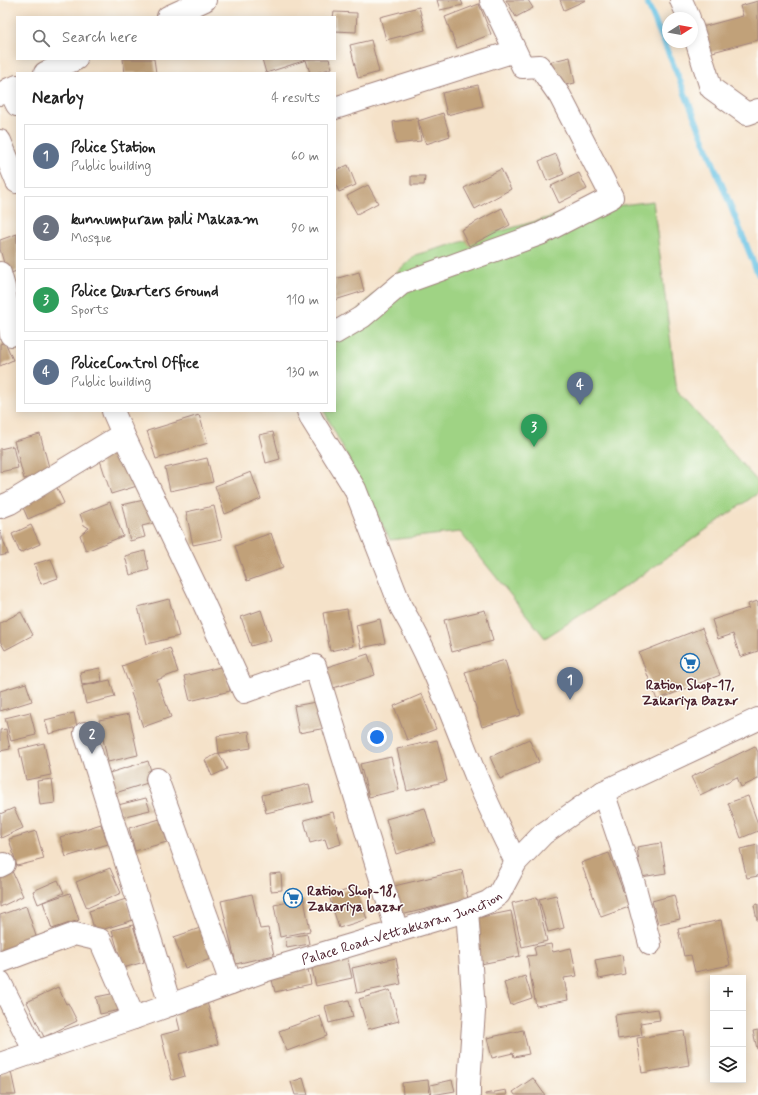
<!DOCTYPE html>
<meta charset="utf-8">
<style>
:root{--surface:#fff;--page:#f2f2f2;--text:#222;--muted:#767676;--line:#e0e0e0;--accent:#0f766e}
body{margin:0;font-family:Mynerve,sans-serif;background:var(--page);color:var(--text)}
.controls{position:absolute;right:12px;bottom:12px;display:grid;overflow:hidden;border-radius:0px;box-shadow:0 2px 10px #0003}
.controls button{width:36px;height:36px;display:grid;place-items:center;padding:0;border:0;border-bottom:1px solid var(--line);background:var(--surface);color:var(--text);font:20px sans-serif}
.compass{position:absolute;left:662px;top:12px;width:36px;height:36px;border-radius:50%;background:var(--surface);box-shadow:0 2px 10px #0003;rotate:79deg}
.you{position:absolute;left:377px;top:737px;width:14px;height:14px;margin:-10px;border:3px solid #fff;border-radius:50%;background:#1a73e8;box-shadow:0 0 0 6px #1a73e833}
.badge{display:grid;place-items:center;width:26px;height:26px;border-radius:50%;background:var(--accent);color:#fff;font-size:13px;font-weight:700}
.pin{position:absolute;translate:-50% -33px;filter:drop-shadow(0 1px 2px #0008)}
.pin::after{content:'';position:absolute;top:21px;width:14px;height:12px;background:inherit;clip-path:polygon(0 0,100% 0,50% 100%)}
.list{margin:0;padding:0;list-style:none}
h2{display:flex;justify-content:space-between;align-items:center;height:52px;margin:0;padding:0 16px;font-size:17px}
h2 small{font-size:13px;font-weight:400;color:var(--muted)}
.list li{display:grid;grid-template-columns:26px 1fr auto;gap:12px;align-items:center;box-sizing:border-box;height:64px;margin:0 8px 8px;padding:0 8px;border:1px solid var(--line);border-radius:0px}
.list b{display:block;font-size:15px;white-space:nowrap}
.list p{margin:0;font-size:13px;white-space:nowrap;color:var(--muted)}
.list em{font-size:13px;font-style:normal;color:var(--muted)}
.icon{flex:none;width:22px;height:22px;fill:none;stroke:currentColor;stroke-width:2;stroke-linecap:round;stroke-linejoin:round}
.map{position:relative;flex:none;width:758px;height:1095px;overflow:hidden}
.search{position:absolute;background:var(--surface);box-shadow:0 2px 10px #0003;left:16px;top:16px;width:320px;height:44px;display:flex;align-items:center;gap:10px;box-sizing:border-box;padding:0 14px;border-radius:0px;color:var(--muted);font-size:15px}
.panel{position:absolute;background:var(--surface);box-shadow:0 2px 10px #0003;left:16px;top:72px;width:320px;height:340px;border-radius:0px}
.map>svg:first-child{display:block}
.green{fill:#9fd384;stroke:#747958}
.lines{fill:none;stroke-linecap:round;stroke-linejoin:round}
.stream{stroke:#67c2e5;stroke-width:6}
.building{fill:#c1a179}
.minor-casing{stroke:#a0807a;stroke-width:24}
.major-casing{stroke:#a0807a;stroke-width:24}
.minor{stroke:#fff;stroke-width:22}
.major{stroke:#fff;stroke-width:22}
.labels{text-anchor:middle;stroke-width:3;stroke-linejoin:round;paint-order:stroke}
.poi-label{font-size:14px;font-weight:bold;fill:#4a1f2b;stroke:#fdfcf7}
.street-label{font-size:14px;fill:#4a1f2b;stroke:#fdfcf7}
</style>
<div class="map">
<svg width="758" height="1095" viewBox="0 0 758 1095">
<rect width="100%" height="100%" fill="#fdfcf7"/>
<filter id="ink" filterUnits="userSpaceOnUse"><feTurbulence type="fractalNoise" baseFrequency=".025" numOctaves="2"/><feDisplacementMap in="SourceGraphic" scale="8" xChannelSelector="R" yChannelSelector="G"/><feConvolveMatrix kernelMatrix="1 2 1 2 8 2 1 2 1" color-interpolation-filters="sRGB"/></filter>
<filter id="wash" filterUnits="userSpaceOnUse"><feTurbulence type="fractalNoise" baseFrequency=".012" numOctaves="4" result="noise"/><feDisplacementMap in="SourceGraphic" scale="16" xChannelSelector="R" yChannelSelector="G"/><feGaussianBlur stdDeviation="0.9" result="paint"/><feColorMatrix in="noise" values="0 0 0 0 0 0 0 0 0 0 0 0 0 0 0 0 0 1.4 0 .05"/><feComposite in="paint" operator="in"/></filter>
<g filter="url(#wash)">
<rect width="100%" height="100%" fill="#f5e2c9"/>
<!-- green -->
<path class="green" d="M653,201L677,391L758,482V493L638,578L545,638L460,532L390,540L324,411H335V332L415,255L569,212Z"/>
<g class="lines">
<!-- stream -->
<path class="stream" d="M646,0L676,71L758,274"/>
</g>
<g id="blocks">
<!-- building -->
<path class="building" d="M437,0H461L463,5L440,10Z
M506,0H528L533,8L516,17Z
M560,0H586L564,10Z
M758,1V40L705,54L698,28L743,16L740,6Z
M479,4L491,34L457,48L445,17Z
M419,7L425,30L386,40L380,17Z
M334,12L357,13L356,32L335,31V17H333Z
M371,40L379,72L358,78L350,45Z
M570,57L575,83L555,87L549,62Z
M123,59H154L156,73H125Z
M262,59H329L332,68L316,73H310L306,60L266,73Z
M478,85L483,106L447,115L442,93Z
M443,113L450,136L426,144L418,121Z
M418,118L421,141L396,144L393,122Z
M556,154L564,174L547,181L539,161Z
M348,165L356,185L339,192L335,183V171Z
M501,169L511,189L475,209L464,188Z
M579,173L587,189L559,203L551,186Z
M411,176H425L424,185H411Z
M368,185L378,203L357,214L347,196Z
M502,208L510,225L469,246L461,230Z
M17,234V271L7,274L0,249V240Z
M359,272L364,291L335,300V279Z
M5,342L13,360L0,366V344Z
M199,415L208,443L156,459L147,431Z
M273,432L280,459L266,463L259,435Z
M40,434L50,471L24,479L14,441Z
M13,446L18,468L0,472V449Z
M125,448L137,486L111,494L99,457Z
M207,458L213,482L170,491L165,468Z
M251,472L261,499L225,514L215,486Z
M56,486L64,503L28,519L21,503Z
M148,499L154,523L142,526L145,537L130,541L122,505Z
M110,502L123,536L86,551L80,535L89,528L84,525L80,514Z
M214,506L222,539L193,545L186,512Z
M31,525L40,544L20,553L12,534Z
M0,531L8,554L0,556Z
M271,533L283,568L247,581L235,546Z
M145,551L149,570L130,575L125,556Z
M51,559L58,578L41,584L34,564Z
M169,599L179,636L147,644L138,607Z
M758,601V651L740,657L733,634L718,639L712,620L749,608L748,604Z
M347,609L353,646L330,651L323,613Z
M261,610L271,640L251,646L241,617Z
M485,610L493,641L452,652L444,620Z
M21,612L33,635L5,650L0,641V623Z
M380,619L385,643L361,648L356,625Z
M702,628L720,675L657,700L639,653Z
M170,648L178,672L157,680L171,717L143,727L131,693L132,692L122,666Z
M368,654L375,675L330,689L324,668Z
M505,660L521,715L482,727L465,672Z
M224,666L230,691L190,701L184,676Z
M100,668L102,681L82,685L80,672Z
M110,680L115,697L86,704L82,686Z
M26,683L32,701L0,711V691Z
M422,694L436,729L407,740L394,706Z
M321,701L326,728L299,733L294,706Z
M30,712L36,735L11,741L5,718Z
M74,713L77,727L49,734L45,720Z
M129,714L138,755L108,762L99,720Z
M6,729L10,749L0,751V730Z
M249,731L251,748L219,753L227,769L212,776L205,760L219,753L217,736Z
M529,739L539,762L500,779L490,757Z
M437,740L447,781L407,791L397,749Z
M44,743L51,775L26,780L19,749Z
M755,746L758,752V779L741,787L737,777L700,795L691,777Z
M391,757L399,790L369,797L360,764Z
M148,761L154,781L112,794L106,774Z
M52,779L55,803L40,805L37,781Z
M309,784L313,802L266,813L262,795Z
M748,796L758,824V831L741,838L728,803Z
M146,798L150,810L121,817L118,805Z
M14,808L23,828L1,838L0,835V814Z
M425,808L435,842L396,854L386,819Z
M333,812L341,844L328,848L325,839L310,843L304,820Z
M160,819L167,842L135,851L129,828Z
M101,824L108,844L66,857L60,837Z
M36,831L44,859L17,866L9,839Z
M661,843L666,873L641,877L637,847Z
M758,845V876L747,878L740,849Z
M609,853L629,907L601,917L581,863Z
M110,868L121,893L87,908L76,882Z
M462,870L468,899L401,915L394,886Z
M12,871L23,896L0,907V876Z
M281,873L282,890L271,891L270,874Z
M58,880L64,893L38,904L33,891Z
M356,887L367,919L339,928L329,896Z
M70,893L79,920L52,929L43,902Z
M252,894L260,929L268,928L274,955L236,964L221,901Z
M556,895L564,928L548,932L539,899Z
M674,895L680,919L658,924L652,901Z
M537,897L547,941L522,947L512,903Z
M126,899L133,920L95,932L89,911Z
M304,899L310,931L280,937L274,905Z
M758,904V920H757L754,905Z
M26,906L38,942L0,956V915Z
M511,911L520,956L481,964L472,919Z
M721,920L730,965L695,972L691,955L684,956L678,929Z
M133,925L144,962L123,968L112,930Z
M206,926L216,957L185,968L174,937Z
M307,934L309,944L287,948L285,938Z
M551,944L553,952L571,948L577,976L564,978L568,1000L536,1006L527,956L536,955L534,947Z
M346,951L352,978L316,986L310,960Z
M622,955L625,974L599,979L595,960Z
M396,958L401,984L357,993L352,968Z
M307,964L311,984L275,992L270,972Z
M525,976L532,998L511,1005L504,983Z
M58,987L66,1004L68,1003L77,1021L44,1037L27,1002Z
M390,990L399,1021L368,1029L359,999Z
M121,992L125,1009L100,1014L96,997Z
M206,998L218,1044L179,1054L185,1076L172,1080L161,1035L180,1030L174,1006Z
M349,1000L353,1017L329,1023L325,1006Z
M658,1009L660,1020L640,1023L642,1035L618,1039L615,1015Z
M320,1016L327,1036L287,1051L279,1031Z
M523,1030L529,1054L514,1057L513,1053L492,1058L487,1038Z
M758,1030V1049H757L753,1031Z
M684,1031L689,1065L642,1073L637,1038Z
M11,1072L16,1095H0V1075Z
M303,1078L308,1095H295L291,1082Z
M533,1078L545,1095H515L513,1092Z
M428,1080L430,1095H403L402,1083Z
M452,1080L455,1091L432,1095L430,1085Z
M506,1090L507,1095H485V1094Z"/>
</g>
</g>
<g filter="url(#ink)">
<use href="#blocks" fill-opacity="0" stroke="#a0807a" stroke-width="1"/>
<g class="lines">
<!-- minor casing -->
<g class="minor-casing">
<g id="minor">
<path d="M681,0L689,18"/>
<path d="M692,27L711,88L747,114L758,110"/>
<path d="M9,89L17,105"/>
<path d="M335,108L515,51"/>
<path d="M0,141L17,182"/>
<path d="M0,273L4,287L11,335"/>
<path d="M335,333L362,317L401,284L540,234L612,197L560,96L539,66L523,67L491,0"/>
<path d="M113,411L123,434L199,593L244,692L315,666L397,931"/>
<path d="M308,411L312,420L355,489L401,607C432,659 453,720 476,776C488,805 502,834 516,862"/>
<path d="M0,507L10,503L123,434"/>
<path d="M85,733L153,948L170,1005"/>
<path d="M157,779L231,983"/>
<path d="M603,792L634,884L650,944"/>
<path d="M0,866L4,864"/>
<path d="M467,910L474,1011L469,1083V1095"/>
<path d="M0,962L75,934L100,940L134,1018"/>
<path d="M0,982L35,1052"/>
<path id="s1" d="M0,1064L134,1018L267,970L462,912L488,902L499,894L516,862L543,834L603,792L758,719"/>
</g>
</g>
<!-- major casing -->
<g class="major-casing">
<path id="major" d="M168,17L205,0
M45,73L76,59
M0,94L17,86"/>
</g>
<!-- minor -->
<use href="#minor" class="minor"/>
<!-- major -->
<use href="#major" class="major"/>
</g>
</g>
<!-- icons -->
<defs>
<g id="supermarket-ring" transform="scale(1)"><circle r="9.5" fill="#fdfcf7" stroke="#1f6fb2" stroke-width="1.5"/><path d="M-6-5.5h2.5l.6 2H6L4.5 2H-2.5L-4.4-4H-6ZM-1.5 3.2a1.3 1.3 0 1 0 .1 0ZM3 3.2a1.3 1.3 0 1 0 .1 0Z" fill="#1f6fb2"/></g>
</defs>
<g fill-rule="evenodd">
<use href="#supermarket-ring" x="690" y="663"/>
<use href="#supermarket-ring" x="293" y="898"/>
</g>
<g class="labels">
<!-- poi labels -->
<g class="poi-label">
<text x="690" y="689">Ration Shop-17,<tspan x="690" dy="16">Zakariya Bazar</tspan></text>
<text x="307" y="895" text-anchor="start">Ration Shop-18,<tspan x="307" dy="16">Zakariya bazar</tspan></text>
</g>
<!-- street labels -->
<g class="street-label">
<text dy="5" stroke="none"><textPath href="#s1" startOffset="424">Palace Road-Vettakkaran Junction</textPath></text>
</g>
</g>
</svg>
<div class="controls">
<button>+</button>
<button>−</button>
<button><svg class="icon" aria-label="layers" viewBox="0 0 24 24"><path d="M12 4l9 5-9 5-9-5zM3 14l9 5 9-5"/></svg></button>
</div>
<svg class="compass" viewBox="-18 -18 36 36"><path d="M0-13l5 13h-10z" fill="#e53935"/><path d="M0 13l5-13h-10z" fill="#767676"/></svg>
<div class="you"></div>
<div class="pin badge" style="left:570px;top:700px;background:#5c6f8a">1</div>
<div class="pin badge" style="left:92px;top:754px;background:#6b7280">2</div>
<div class="pin badge" style="left:534px;top:447px;background:#2e9e5b">3</div>
<div class="pin badge" style="left:580px;top:405px;background:#5c6f8a">4</div>
<div class="search"><svg class="icon" aria-label="search" viewBox="0 0 24 24"><circle cx="10" cy="10" r="6"/><path d="M15 15l6 6"/></svg>Search here</div>
<section class="panel">
<h2>Nearby<small>4 results</small></h2>
<ul class="list">
<li><span class="badge" style="background:#5c6f8a">1</span><div><b>Police Station</b><p>Public building</p></div><em>60 m</em></li>
<li><span class="badge" style="background:#6b7280">2</span><div><b>kunnumpuram palli Makaam</b><p>Mosque</p></div><em>90 m</em></li>
<li><span class="badge" style="background:#2e9e5b">3</span><div><b>Police Quarters Ground</b><p>Sports</p></div><em>110 m</em></li>
<li><span class="badge" style="background:#5c6f8a">4</span><div><b>PoliceControl Office</b><p>Public building</p></div><em>130 m</em></li>
</ul>
</section>
</div>
